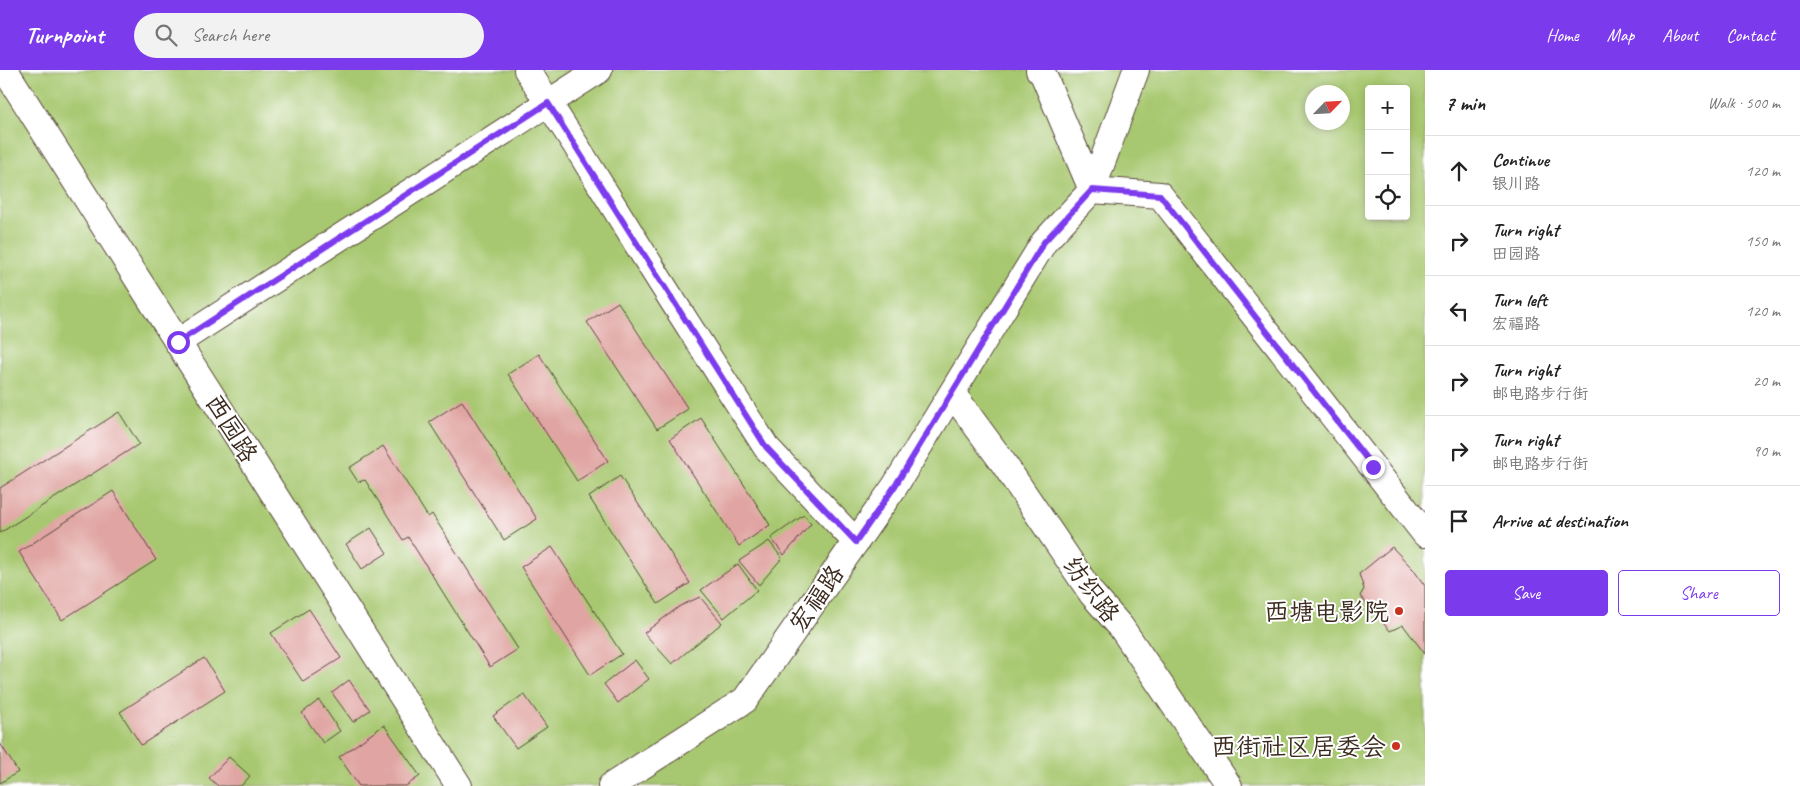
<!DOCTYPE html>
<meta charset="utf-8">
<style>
:root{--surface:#fff;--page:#f2f2f2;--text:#222;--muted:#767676;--line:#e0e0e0;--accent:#7c3aed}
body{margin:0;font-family:Caveat,"LXGW WenKai TC",sans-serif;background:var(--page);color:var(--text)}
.controls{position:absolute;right:15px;top:15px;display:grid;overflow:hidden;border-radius:5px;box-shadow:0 2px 8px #0003}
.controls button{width:45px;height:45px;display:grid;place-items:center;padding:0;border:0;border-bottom:1px solid var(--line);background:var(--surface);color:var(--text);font:25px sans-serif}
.compass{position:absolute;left:1305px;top:15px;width:45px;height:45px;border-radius:50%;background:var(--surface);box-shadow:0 2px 8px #0003;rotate:65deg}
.stop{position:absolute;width:15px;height:15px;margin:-11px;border:4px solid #7c3aed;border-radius:50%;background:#fff}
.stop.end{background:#7c3aed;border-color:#fff;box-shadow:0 1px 5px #0008}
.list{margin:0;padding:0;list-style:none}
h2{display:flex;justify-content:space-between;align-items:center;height:65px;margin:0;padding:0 20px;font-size:21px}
h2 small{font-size:16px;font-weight:400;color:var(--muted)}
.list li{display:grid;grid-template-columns:32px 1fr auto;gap:15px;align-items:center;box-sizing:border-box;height:70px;padding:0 20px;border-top:1px solid var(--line)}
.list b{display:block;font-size:19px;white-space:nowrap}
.list p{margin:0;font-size:16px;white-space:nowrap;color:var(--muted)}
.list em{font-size:16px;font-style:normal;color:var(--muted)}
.actions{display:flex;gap:10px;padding:15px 20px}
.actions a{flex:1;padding:11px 0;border:1px solid var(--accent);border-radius:5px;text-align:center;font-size:18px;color:var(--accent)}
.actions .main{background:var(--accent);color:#fff}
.icon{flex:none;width:28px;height:28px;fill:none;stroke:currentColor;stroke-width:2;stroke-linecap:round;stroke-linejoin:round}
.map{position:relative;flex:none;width:1425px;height:716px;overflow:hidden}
header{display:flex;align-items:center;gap:30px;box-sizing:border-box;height:70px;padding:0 25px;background:var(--accent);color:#fff}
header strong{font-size:24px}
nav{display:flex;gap:28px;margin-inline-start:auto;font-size:18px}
.search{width:350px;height:45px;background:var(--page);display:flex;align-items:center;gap:12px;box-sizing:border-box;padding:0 18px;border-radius:28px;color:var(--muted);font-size:19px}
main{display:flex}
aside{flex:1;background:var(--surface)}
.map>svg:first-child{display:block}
.green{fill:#a7c870;stroke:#717947;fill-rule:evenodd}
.building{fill:#e0a5a2}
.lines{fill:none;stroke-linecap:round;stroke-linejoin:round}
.street-casing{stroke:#574639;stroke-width:28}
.street{stroke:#fff;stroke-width:26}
.route{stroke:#7c3aed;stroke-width:6}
.poi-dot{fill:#c8321e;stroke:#fff;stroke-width:2}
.labels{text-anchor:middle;stroke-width:4;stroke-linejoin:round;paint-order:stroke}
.street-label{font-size:25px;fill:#3b2a1e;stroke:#fff}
.poi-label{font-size:25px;fill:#3b2a1e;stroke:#fff;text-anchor:end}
</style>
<header>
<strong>Turnpoint</strong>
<div class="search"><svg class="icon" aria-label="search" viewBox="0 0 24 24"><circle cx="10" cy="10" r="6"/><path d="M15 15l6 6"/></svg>Search here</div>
<nav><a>Home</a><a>Map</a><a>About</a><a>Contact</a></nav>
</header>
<main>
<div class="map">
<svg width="1425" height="716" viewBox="0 0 1425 716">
<rect width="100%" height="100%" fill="#fff"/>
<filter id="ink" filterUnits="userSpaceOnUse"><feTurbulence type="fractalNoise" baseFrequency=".02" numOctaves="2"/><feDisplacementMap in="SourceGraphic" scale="10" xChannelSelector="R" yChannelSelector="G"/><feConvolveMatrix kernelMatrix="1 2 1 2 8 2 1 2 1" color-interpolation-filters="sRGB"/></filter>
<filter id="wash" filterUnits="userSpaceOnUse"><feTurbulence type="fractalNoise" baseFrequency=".0096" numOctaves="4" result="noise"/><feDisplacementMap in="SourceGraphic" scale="20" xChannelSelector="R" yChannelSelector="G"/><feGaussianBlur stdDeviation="1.12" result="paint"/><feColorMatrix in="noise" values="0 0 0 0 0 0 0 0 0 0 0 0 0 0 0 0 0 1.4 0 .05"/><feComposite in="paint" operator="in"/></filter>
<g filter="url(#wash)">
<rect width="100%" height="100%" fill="#f3e7cf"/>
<!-- green -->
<path class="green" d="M0,0H1425V716H0ZM1369,19H1406V146H1369ZM1312,22H1342V52H1312Z"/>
<g id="blocks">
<!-- building -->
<path class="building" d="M618,232L688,339L657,359L587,252Z
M539,284L608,391L577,411L508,304Z
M462,331L537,449L504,470L429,352Z
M119,342L139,374L0,463V418Z
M701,348L770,455L739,476L670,369Z
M383,376L428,447L432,444L518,579L490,597L408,467L403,470L365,410L358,412L349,398Z
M620,406L690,513L658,534L589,427Z
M113,421L156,490L62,550L19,482Z
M804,445L811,454L784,485L771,468Z
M371,458L387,483L362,499L346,474Z
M769,471L782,488L759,515L739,491Z
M552,477L622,584L590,605L521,497Z
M1392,477L1413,499L1425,516V584L1403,555L1390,561L1360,526L1364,519L1359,504Z
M738,494L757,520L724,548L701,520Z
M700,527L722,553L672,594L644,563L680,536Z
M309,539L341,588L303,612L271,563Z
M204,588L225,621L141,675L120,642Z
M635,590L649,609L618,633L604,614Z
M349,610L370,640L353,652L332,623Z
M524,624L547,657L516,678L493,646Z
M319,630L340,661L323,673L302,643Z
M384,655L420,706L406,716H359L339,687Z
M0,673L18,702L0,713Z
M229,687L250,706L241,716H218L209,708Z"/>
</g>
</g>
<g filter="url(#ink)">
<use href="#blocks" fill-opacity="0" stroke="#574639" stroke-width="1"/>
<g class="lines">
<!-- street casing -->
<g class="street-casing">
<path id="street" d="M5,0L459,716
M527,0L575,74L660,211L766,377L856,472
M1039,0L1043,4L1092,120
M1092,120L1160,125L1425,464
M178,272L599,0
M952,323L1002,391L1092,524L1121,557L1229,716
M611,716L745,630L895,416L1044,172L1092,120L1136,0"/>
</g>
<!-- street -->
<use href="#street" class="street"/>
</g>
</g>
<g class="lines" filter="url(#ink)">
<!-- route -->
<path class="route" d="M178,272L548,33L766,377L856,472L895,416L1044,172L1092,120L1160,125L1373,397"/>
</g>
<!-- markers -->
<g class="poi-dot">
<circle cx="1399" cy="541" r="5"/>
<circle cx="1396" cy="676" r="5"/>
</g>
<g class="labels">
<!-- street labels -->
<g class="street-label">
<text transform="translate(232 358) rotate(58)" y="9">西园路</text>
<text transform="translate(1092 519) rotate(53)" y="9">纺织路</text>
<text transform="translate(816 528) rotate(-55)" y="9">宏福路</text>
</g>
<!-- poi labels -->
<g class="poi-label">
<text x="1389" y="550">西塘电影院</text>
<text x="1386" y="685">西街社区居委会</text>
</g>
</g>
</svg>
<div class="controls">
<button>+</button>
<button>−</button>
<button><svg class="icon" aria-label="locate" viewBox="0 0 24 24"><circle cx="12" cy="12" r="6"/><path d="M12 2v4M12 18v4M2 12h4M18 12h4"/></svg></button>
</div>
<svg class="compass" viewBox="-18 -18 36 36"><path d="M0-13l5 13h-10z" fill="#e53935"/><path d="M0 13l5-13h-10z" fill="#767676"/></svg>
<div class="stop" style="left:178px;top:272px"></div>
<div class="stop end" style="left:1373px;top:397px"></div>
</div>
<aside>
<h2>7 min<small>Walk · 500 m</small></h2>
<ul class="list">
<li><svg class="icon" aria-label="ahead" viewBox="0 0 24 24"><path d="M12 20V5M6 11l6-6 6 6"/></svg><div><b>Continue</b><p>银川路</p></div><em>120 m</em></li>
<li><svg class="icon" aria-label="right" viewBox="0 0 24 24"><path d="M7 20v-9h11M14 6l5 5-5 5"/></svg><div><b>Turn right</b><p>田园路</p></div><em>150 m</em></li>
<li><svg class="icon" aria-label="left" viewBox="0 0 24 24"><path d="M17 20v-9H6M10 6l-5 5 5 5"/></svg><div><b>Turn left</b><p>宏福路</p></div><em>120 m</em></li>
<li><svg class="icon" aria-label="right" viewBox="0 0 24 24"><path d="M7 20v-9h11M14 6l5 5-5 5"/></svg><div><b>Turn right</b><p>邮电路步行街</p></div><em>20 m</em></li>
<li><svg class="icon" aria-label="right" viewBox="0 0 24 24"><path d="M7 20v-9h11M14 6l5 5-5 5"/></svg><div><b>Turn right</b><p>邮电路步行街</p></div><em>90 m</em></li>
<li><svg class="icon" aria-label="arrive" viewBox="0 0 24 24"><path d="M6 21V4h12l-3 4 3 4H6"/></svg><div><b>Arrive at destination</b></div></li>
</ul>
<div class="actions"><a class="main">Save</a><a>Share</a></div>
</aside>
</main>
